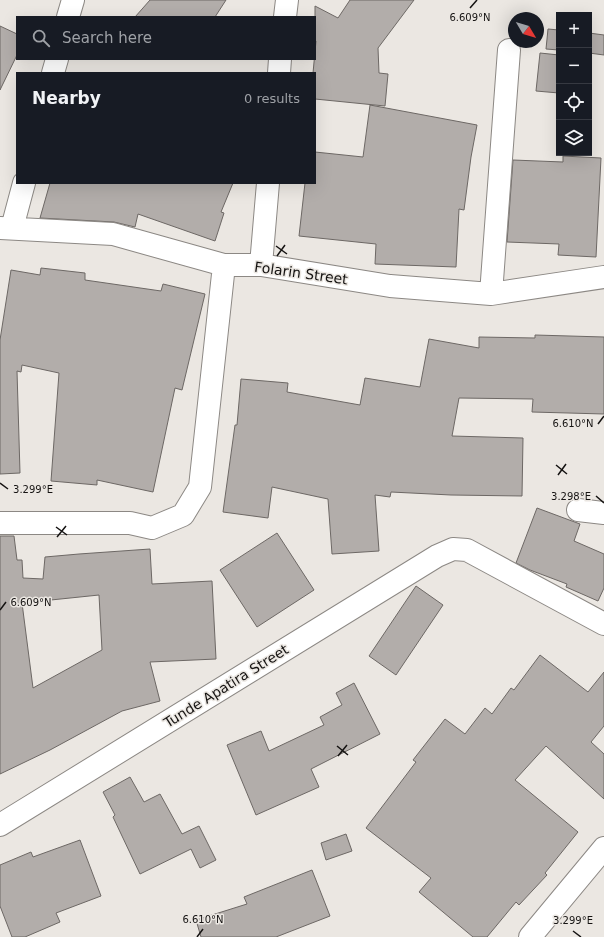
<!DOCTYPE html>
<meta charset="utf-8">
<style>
:root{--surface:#171b24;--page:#20242c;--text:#f1f3f6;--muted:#9ea1a6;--line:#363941}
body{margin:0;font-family:"DejaVu Sans",sans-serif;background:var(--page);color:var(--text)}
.controls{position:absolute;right:12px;top:12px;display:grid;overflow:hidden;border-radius:0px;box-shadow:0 4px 16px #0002}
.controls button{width:36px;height:36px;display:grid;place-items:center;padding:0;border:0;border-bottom:1px solid var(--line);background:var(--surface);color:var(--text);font:20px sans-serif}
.compass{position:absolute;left:508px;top:12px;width:36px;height:36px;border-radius:50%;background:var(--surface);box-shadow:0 4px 16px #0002;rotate:128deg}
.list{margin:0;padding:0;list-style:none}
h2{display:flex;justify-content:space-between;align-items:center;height:52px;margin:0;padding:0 16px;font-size:17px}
h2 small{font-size:13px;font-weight:400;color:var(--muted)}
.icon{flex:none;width:22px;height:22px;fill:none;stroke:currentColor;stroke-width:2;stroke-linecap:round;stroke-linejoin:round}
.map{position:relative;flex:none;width:604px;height:937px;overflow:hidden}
.search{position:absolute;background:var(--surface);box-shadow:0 4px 16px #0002;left:16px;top:16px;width:300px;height:44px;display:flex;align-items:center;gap:10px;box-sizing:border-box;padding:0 14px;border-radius:0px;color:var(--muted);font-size:15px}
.panel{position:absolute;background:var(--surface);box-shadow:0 4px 16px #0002;left:16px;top:72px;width:300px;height:112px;border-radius:0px}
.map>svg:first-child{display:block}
.building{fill:#b2adaa;stroke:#6d6865;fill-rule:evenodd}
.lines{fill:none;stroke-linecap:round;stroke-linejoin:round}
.street-casing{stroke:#8c8884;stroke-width:24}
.street{stroke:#fff;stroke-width:22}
.ticks{fill:none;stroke:#151312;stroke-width:1.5}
.labels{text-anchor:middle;stroke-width:3;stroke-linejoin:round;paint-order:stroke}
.street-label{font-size:14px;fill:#151312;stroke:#ebe7e2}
.ticks-label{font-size:10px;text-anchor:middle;fill:#151312;stroke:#ebe7e2;stroke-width:3;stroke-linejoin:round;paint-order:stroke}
</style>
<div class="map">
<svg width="604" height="937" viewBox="0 0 604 937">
<rect width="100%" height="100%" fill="#ebe7e2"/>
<!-- building -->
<path class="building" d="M150,0H226L215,17H135Z
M350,0H414L378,48L379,73L388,74L385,106L315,99V73H313L316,41H315V6L338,18Z
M0,26L17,34V55L0,90Z
M548,29L559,30V50L546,49Z
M589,33L604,35V55L589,53Z
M540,53L559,55V93L536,91Z
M370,105L477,125L471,157L464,210L459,209L456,267L375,264L376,244L299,236L305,183H315V152L363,157Z
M563,156L601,158L596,257L558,255L559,244L507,242L513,160L563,162Z
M50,183H233L221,212L224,213L215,241L138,214L135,227L114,222L40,218Z
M41,268L85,273V280L161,291L163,284L205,294L182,390L175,388L153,492L97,480V485L51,481L59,373L22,365L21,372L17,371L20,473L0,474V340L11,270L40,275Z
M535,335L604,337V414L532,412L533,399L459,398L452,436L523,438L522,496L451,495L391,492L390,497L375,495L379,551L332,554L328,499L272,487L268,518L223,512L235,425H237L241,379L288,383L287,392L360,405L365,378L420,387L429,339L479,348V337L535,338Z
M537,508L580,524L574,541L604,554V588L598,601L566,587L567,584L530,570L516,563Z
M277,533L314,590L257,627L220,570Z
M0,536H14L17,560H22L23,578L43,579L45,557L79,554L150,549L152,584L212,581L216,659L150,662L160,701L122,711L50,750L0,774ZM99,595L102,650L33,688L22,603Z
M416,586L443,605L396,675L369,656Z
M540,655L588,692L604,672V726L591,742L604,754V799L546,746L515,780L578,832L545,873L547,875L519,905L516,902L487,937H473L419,892L431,878L366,828L416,762L413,760L445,719L465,734L485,708L492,714L511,688L514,690Z
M354,683L380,734L311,769L319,787L256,815L227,745L261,731L269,751L324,725L320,717L342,705L336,693Z
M130,777L144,802L160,794L182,834L199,826L216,860L200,868L191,849L140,874L113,817L115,815L103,792Z
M346,834L352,851L326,860L321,843Z
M80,840L101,896L56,913L60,922L25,937H12L0,906V865L31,852L33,857Z
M312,870L330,916L276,937H201L196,920L247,904L244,897Z"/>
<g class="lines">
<!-- street casing -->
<g class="street-casing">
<path id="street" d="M68,17L73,0
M285,17L287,0
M53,73L57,59
M279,73L280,59
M0,228L113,234L224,265H261L390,286L491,294L604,277
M12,228L24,183
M261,265L268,183
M491,294L509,50
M578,510L604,513
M0,523H130L152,528L183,515L200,487L224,265
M0,825L437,556L453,549L467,550L604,624
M530,937L604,848"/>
</g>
<!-- street -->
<use href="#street" class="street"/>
</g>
<!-- ticks -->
<path class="ticks" d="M470,8L477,0M276,246L287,254M277,256L285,245M598,424L604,416M556,465L567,474M558,475L566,464M0,483L8,489M596,496L604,503M56,527L67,535M57,537L66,526M0,610L6,602M337,746L348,755M338,756L347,745M573,931L581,937M197,937L203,929"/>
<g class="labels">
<!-- street labels -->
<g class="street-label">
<text transform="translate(301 273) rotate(8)" y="5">Folarin Street</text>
<text transform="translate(226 686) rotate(-32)" y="5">Tunde Apatira Street</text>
</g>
</g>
<g class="ticks-label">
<text x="470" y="21">6.609°N</text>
<text x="573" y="427">6.610°N</text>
<text x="33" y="493">3.299°E</text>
<text x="571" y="500">3.298°E</text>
<text x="31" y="606">6.609°N</text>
<text x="203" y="923">6.610°N</text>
<text x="573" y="924">3.299°E</text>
</g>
</svg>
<div class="controls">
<button>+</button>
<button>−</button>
<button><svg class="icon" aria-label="locate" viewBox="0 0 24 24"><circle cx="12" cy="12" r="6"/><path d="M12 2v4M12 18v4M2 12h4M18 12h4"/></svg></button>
<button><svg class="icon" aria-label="layers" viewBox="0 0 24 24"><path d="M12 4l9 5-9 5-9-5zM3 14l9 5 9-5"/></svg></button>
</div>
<svg class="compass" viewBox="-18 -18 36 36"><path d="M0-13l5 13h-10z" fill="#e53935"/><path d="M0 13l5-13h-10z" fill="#9ea1a6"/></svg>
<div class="search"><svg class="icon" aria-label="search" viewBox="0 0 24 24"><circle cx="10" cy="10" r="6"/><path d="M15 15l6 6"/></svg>Search here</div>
<section class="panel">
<h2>Nearby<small>0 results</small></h2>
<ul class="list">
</ul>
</section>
</div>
